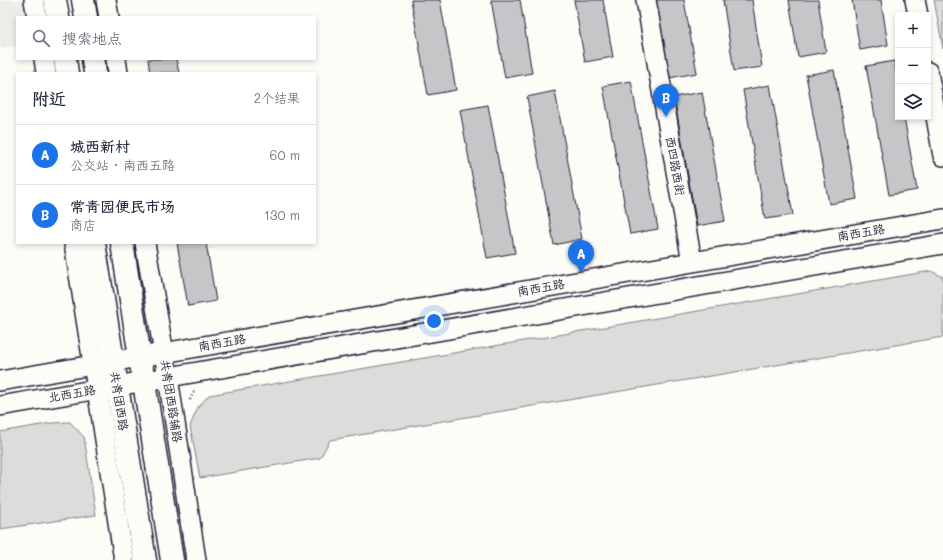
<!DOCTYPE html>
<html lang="zh">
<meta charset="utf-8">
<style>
:root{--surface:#fff;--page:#f2f2f3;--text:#1f2937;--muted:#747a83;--line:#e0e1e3;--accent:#1a73e8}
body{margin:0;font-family:Mali,"LXGW WenKai TC",sans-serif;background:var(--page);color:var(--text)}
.controls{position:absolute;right:12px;top:12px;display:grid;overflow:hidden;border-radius:0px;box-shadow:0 2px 6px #0003}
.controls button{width:36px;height:36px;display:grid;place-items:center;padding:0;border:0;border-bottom:1px solid var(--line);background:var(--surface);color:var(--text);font:20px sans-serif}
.you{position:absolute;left:434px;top:321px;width:14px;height:14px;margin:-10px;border:3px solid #fff;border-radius:50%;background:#1a73e8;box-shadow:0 0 0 6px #1a73e833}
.badge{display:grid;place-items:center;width:26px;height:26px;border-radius:50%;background:var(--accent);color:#fff;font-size:13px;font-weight:700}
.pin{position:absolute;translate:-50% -33px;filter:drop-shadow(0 1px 2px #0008)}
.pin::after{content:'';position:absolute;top:21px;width:14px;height:12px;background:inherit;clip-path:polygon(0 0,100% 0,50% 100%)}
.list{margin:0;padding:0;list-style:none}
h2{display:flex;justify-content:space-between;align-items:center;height:52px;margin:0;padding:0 16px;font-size:17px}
h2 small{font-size:13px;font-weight:400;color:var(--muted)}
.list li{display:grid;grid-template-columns:26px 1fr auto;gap:12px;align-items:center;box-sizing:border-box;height:60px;padding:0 16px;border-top:1px solid var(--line)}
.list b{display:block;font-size:15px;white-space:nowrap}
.list p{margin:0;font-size:13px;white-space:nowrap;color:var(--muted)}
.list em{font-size:13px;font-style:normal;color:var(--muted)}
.icon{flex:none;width:22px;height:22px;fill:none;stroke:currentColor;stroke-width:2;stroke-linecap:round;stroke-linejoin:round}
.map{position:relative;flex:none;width:943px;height:560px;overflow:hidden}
.search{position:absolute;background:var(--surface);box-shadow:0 2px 6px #0003;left:16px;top:16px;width:300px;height:44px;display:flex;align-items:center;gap:10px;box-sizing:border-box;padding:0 14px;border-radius:0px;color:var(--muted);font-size:15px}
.panel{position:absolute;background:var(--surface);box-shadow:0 2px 6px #0003;left:16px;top:72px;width:300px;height:172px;border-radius:0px}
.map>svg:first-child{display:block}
.built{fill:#ecece9}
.green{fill:#dddcdb;stroke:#807f8b}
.building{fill:#c6c6c8;stroke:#22223b}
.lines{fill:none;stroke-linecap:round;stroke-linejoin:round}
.minor-casing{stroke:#22223b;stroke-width:22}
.major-casing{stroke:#22223b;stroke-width:25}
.path{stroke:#22223b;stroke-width:2.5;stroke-dasharray:1 3;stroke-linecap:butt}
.minor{stroke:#fdfcf7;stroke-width:19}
.major{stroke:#fdfcf7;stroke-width:22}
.labels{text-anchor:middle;stroke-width:3.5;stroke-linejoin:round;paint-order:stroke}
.street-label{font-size:12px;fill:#22223b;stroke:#fdfcf7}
</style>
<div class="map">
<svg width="943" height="560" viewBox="0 0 943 560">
<rect width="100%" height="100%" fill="#fdfcf7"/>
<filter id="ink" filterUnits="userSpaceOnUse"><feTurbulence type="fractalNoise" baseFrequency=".025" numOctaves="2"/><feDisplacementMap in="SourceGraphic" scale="8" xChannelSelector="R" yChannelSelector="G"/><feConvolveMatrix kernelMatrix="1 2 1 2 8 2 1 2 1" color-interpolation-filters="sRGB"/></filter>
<g filter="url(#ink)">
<!-- built -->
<path class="built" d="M0,0H30L33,17H17V46L0,48Z"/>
<!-- green -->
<path class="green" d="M934,0H943V49Z
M931,271L943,277V337L330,440L320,458L200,478L190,426L198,407L209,395Z
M70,422L84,437L96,515L0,529V432L52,423Z"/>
<!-- building -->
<path class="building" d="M411,0H440L456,90L428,95Z
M491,0H520L532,73L505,78Z
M574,0H603L613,57L585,62Z
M654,0H684L697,73L669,78Z
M723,0H752L762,67L734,71Z
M789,0H818L826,52L798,57Z
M852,0H881L888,45L860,50Z
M148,59H176L179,73H150Z
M894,61L898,82V117H904L917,190L889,195L866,66Z
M834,70L857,199L829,204L806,75Z
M631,81L658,229L630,234L603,86Z
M770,85L793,215L765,219L743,90Z
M555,91L582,239L554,245L527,97Z
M702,92L725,221L697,226L674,97Z
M488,105L515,253L487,258L460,110Z
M177,243H206L216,301L188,306Z"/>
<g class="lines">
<!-- minor casing -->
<g class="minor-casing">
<path id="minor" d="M34,0L37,17
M106,0L109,17
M646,0L692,262
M915,0L918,15
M44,59L46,73
M116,59L118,73
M928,72L943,156
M74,243L124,560
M145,243L168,377L196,560
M0,381L943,219
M0,406L943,244"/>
</g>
<!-- major casing -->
<g class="major-casing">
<path id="major" d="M55,0L58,17
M83,0L86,17
M65,59L67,73
M93,59L95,73
M94,243L145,560
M122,243L172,560"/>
</g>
<!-- path -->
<path class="path" d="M190,400L193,393L196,391"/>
<!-- minor -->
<use href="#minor" class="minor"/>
<!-- major -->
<use href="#major" class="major"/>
</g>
</g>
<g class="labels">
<!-- street labels -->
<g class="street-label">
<text transform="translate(675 166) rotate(80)" y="4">西四路西街</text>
<text transform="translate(861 233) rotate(-10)" y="4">南西五路</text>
<text transform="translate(541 288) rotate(-10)" y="4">南西五路</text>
<text transform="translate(222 343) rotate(-10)" y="4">南西五路</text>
<text transform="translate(72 394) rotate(-10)" y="4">北西五路</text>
<text transform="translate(119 401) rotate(81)" y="4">共青团西路</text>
<text transform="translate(171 401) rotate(81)" y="4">共青团西路辅路</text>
</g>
</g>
</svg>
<div class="controls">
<button>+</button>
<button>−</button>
<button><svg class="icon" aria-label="layers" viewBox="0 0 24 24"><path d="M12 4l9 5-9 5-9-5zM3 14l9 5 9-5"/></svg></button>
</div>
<div class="you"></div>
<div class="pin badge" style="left:581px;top:273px">A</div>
<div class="pin badge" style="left:666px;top:117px">B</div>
<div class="search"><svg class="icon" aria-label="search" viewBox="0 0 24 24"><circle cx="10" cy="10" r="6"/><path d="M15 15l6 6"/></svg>搜索地点</div>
<section class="panel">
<h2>附近<small>2个结果</small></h2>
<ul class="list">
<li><span class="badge">A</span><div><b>城西新村</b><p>公交站 · 南西五路</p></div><em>60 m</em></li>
<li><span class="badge">B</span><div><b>常青园便民市场</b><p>商店</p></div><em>130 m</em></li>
</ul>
</section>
</div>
